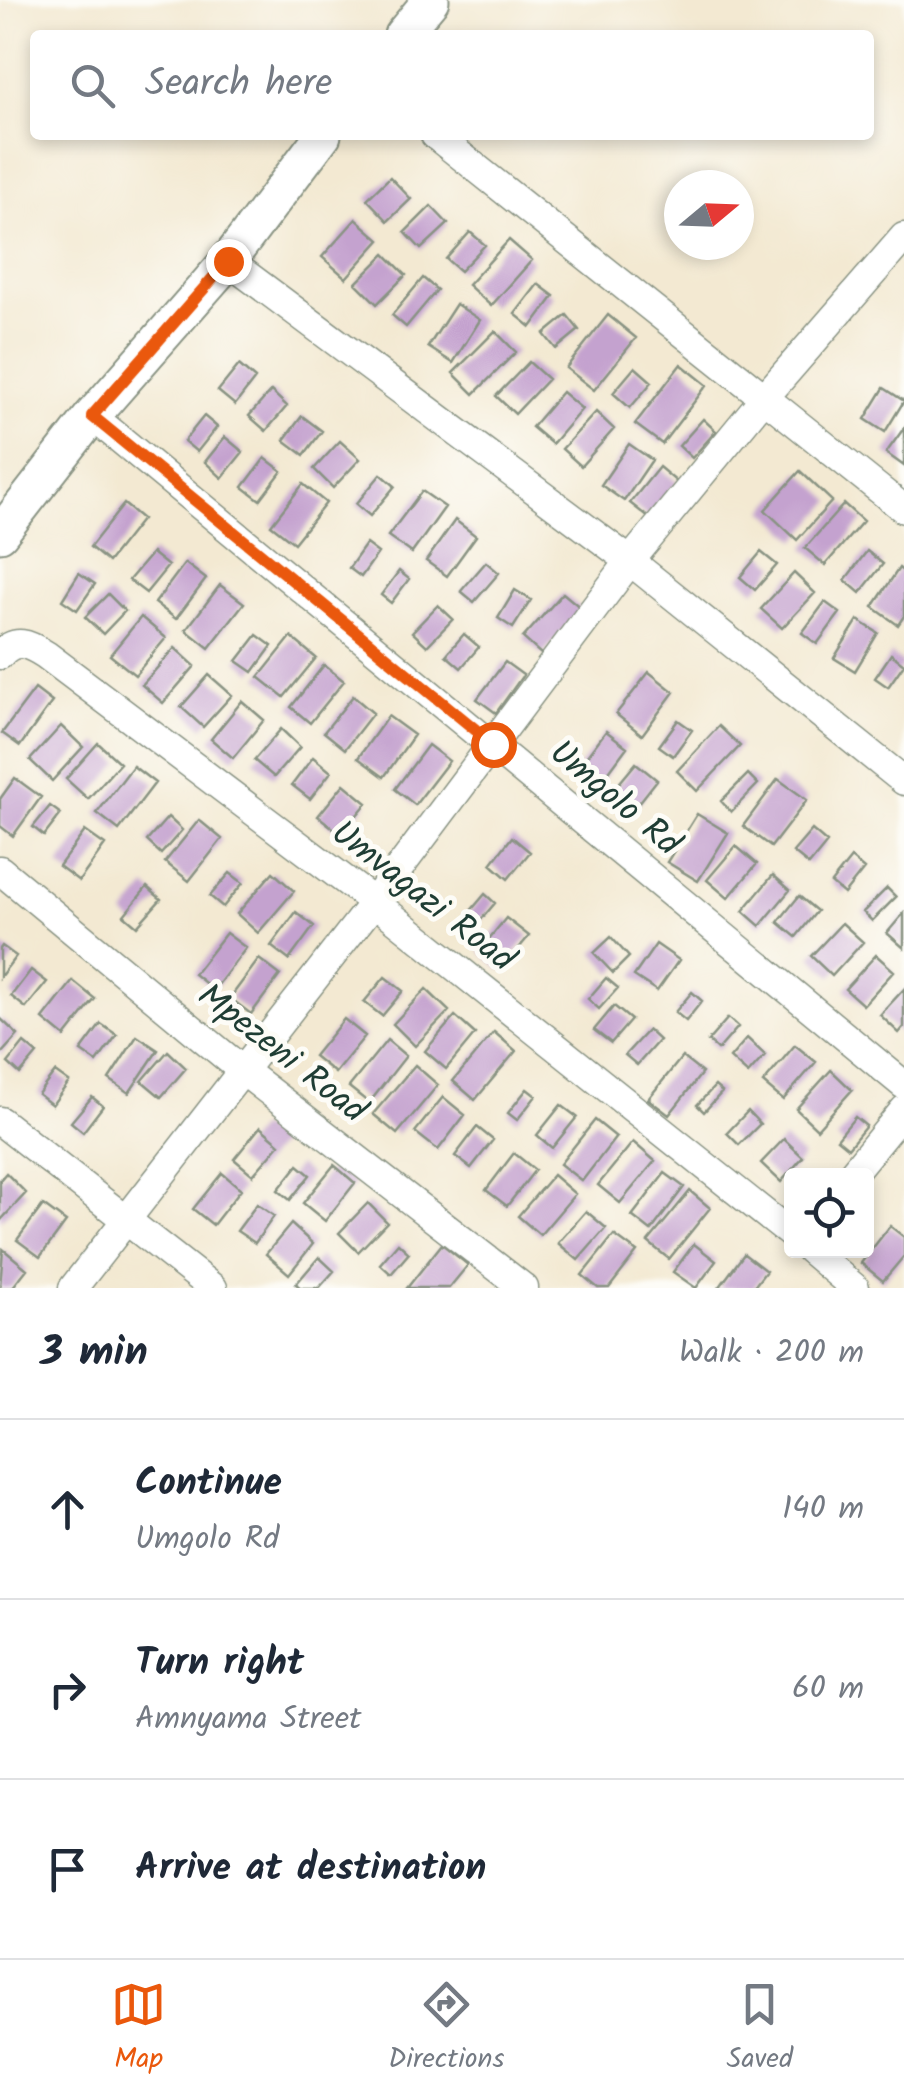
<!DOCTYPE html>
<meta charset="utf-8">
<style>
:root{--surface:#fff;--page:#f6f6f7;--text:#1f2937;--muted:#747a83;--line:#e0e1e3;--accent:#ea580c}
body{margin:0;font-family:Kalam,sans-serif;background:var(--page);color:var(--text)}
.controls{position:absolute;right:30px;bottom:30px;display:grid;overflow:hidden;border-radius:10px;box-shadow:0 5px 15px #0003}
.controls button{width:90px;height:90px;display:grid;place-items:center;padding:0;border:0;border-bottom:2px solid var(--line);background:var(--surface);color:var(--text);font:50px sans-serif}
.compass{position:absolute;left:664px;top:170px;width:90px;height:90px;border-radius:50%;background:var(--surface);box-shadow:0 5px 15px #0003;rotate:71deg}
.stop{position:absolute;width:30px;height:30px;margin:-22px;border:8px solid #ea580c;border-radius:50%;background:#fff}
.stop.end{background:#ea580c;border-color:#fff;box-shadow:0 2px 10px #0008}
.list{margin:0;padding:0;list-style:none}
h2{display:flex;justify-content:space-between;align-items:center;height:130px;margin:0;padding:0 40px;font-size:42px}
h2 small{font-size:32px;font-weight:400;color:var(--muted)}
.list li{display:grid;grid-template-columns:65px 1fr auto;gap:30px;align-items:center;box-sizing:border-box;height:180px;padding:0 40px;border-top:2px solid var(--line)}
.list b{display:block;font-size:38px;white-space:nowrap}
.list p{margin:0;font-size:32px;white-space:nowrap;color:var(--muted)}
.list em{font-size:32px;font-style:normal;color:var(--muted)}
.icon{flex:none;width:55px;height:55px;fill:none;stroke:currentColor;stroke-width:2;stroke-linecap:round;stroke-linejoin:round}
.map{position:relative;flex:none;width:904px;height:1288px;overflow:hidden}
.search{position:absolute;background:var(--surface);box-shadow:0 5px 15px #0003;left:30px;right:30px;top:30px;height:110px;display:flex;align-items:center;gap:25px;box-sizing:border-box;padding:0 35px;border-radius:10px;color:var(--muted);font-size:38px}
.sheet{height:670px;background:var(--surface)}
nav{display:flex;justify-content:space-around;align-items:center;box-sizing:border-box;height:140px;border-top:2px solid var(--line);background:var(--surface);font-size:28px;color:var(--muted)}
nav a{display:grid;justify-items:center;gap:5px}
nav .on{color:var(--accent)}
.map>svg:first-child{display:block}
.building{fill:#c4a2cf}
.lines{fill:none;stroke-linecap:round;stroke-linejoin:round}
.minor-casing{stroke:#899383;stroke-width:31}
.tertiary-casing{stroke:#899383;stroke-width:39}
.minor{stroke:#fff;stroke-width:28}
.tertiary{stroke:#fff;stroke-width:35}
.route{stroke:#ea580c;stroke-width:12}
.labels{text-anchor:middle;stroke-width:10;stroke-linejoin:round;paint-order:stroke}
.street-label{font-size:35px;fill:#1f3d34;stroke:#fdfcf7}
</style>
<div class="map">
<svg width="904" height="1288" viewBox="0 0 904 1288">
<rect width="100%" height="100%" fill="#fdfcf7"/>
<filter id="ink" filterUnits="userSpaceOnUse"><feTurbulence type="fractalNoise" baseFrequency=".01" numOctaves="2"/><feDisplacementMap in="SourceGraphic" scale="20" xChannelSelector="R" yChannelSelector="G"/><feConvolveMatrix kernelMatrix="1 2 1 2 8 2 1 2 1" color-interpolation-filters="sRGB"/></filter>
<filter id="wash" filterUnits="userSpaceOnUse"><feTurbulence type="fractalNoise" baseFrequency=".0048" numOctaves="4" result="noise"/><feDisplacementMap in="SourceGraphic" scale="40" xChannelSelector="R" yChannelSelector="G"/><feGaussianBlur stdDeviation="2.25" result="paint"/><feColorMatrix in="noise" values="0 0 0 0 0 0 0 0 0 0 0 0 0 0 0 0 0 1.4 0 .05"/><feComposite in="paint" operator="in"/></filter>
<g filter="url(#wash)">
<rect width="100%" height="100%" fill="#f3e9d2"/>
<g id="blocks">
<!-- building -->
<path class="building" d="M390,177L411,199L388,221L367,199Z
M431,206L448,224L421,249L405,232Z
M356,219L380,240L346,278L322,257Z
M470,232L485,245L460,271L446,259Z
M509,240L532,260L491,306L468,285Z
M385,254L406,275L377,304L356,283Z
M423,278L437,290L406,327L392,315Z
M538,284L554,296L531,327L515,314Z
M456,304L480,320L453,363L428,347Z
M567,315L579,330L556,349L544,334Z
M608,315L636,338L594,390L566,368Z
M495,331L516,352L474,394L453,373Z
M529,362L548,379L515,414L496,396Z
M681,364L707,385L662,444L635,424Z
M239,365L255,379L235,405L218,391Z
M635,367L652,382L630,408L613,393Z
M884,388L904,401L885,432L865,419Z
M271,391L287,406L266,431L249,416Z
M562,392L582,409L552,444L532,427Z
M596,412L614,429L581,466L562,449Z
M204,416L217,427L197,452L184,441Z
M302,416L322,431L304,455L284,440Z
M703,419L716,431L692,458L679,446Z
M904,428V466L886,453Z
M225,437L243,452L222,478L205,462Z
M340,441L360,459L333,488L314,469Z
M629,444L652,460L624,501L601,485Z
M265,458L282,471L260,500L243,487Z
M659,467L678,483L649,518L630,503Z
M800,471L832,501L797,540L765,510Z
M381,474L395,486L370,516L356,504Z
M303,484L326,503L294,543L271,525Z
M422,491L445,507L412,553L388,536Z
M124,504L142,519L108,562L90,547Z
M844,504L863,521L825,565L805,548Z
M455,520L476,536L447,576L426,561Z
M366,544L378,553L361,577L349,568Z
M867,551L883,564L860,593L845,580Z
M761,552L777,565L755,590L740,577Z
M152,553L168,566L146,593L129,580Z
M486,562L499,573L474,602L461,591Z
M185,563L206,579L176,619L155,603Z
M899,568L904,572V616L898,625L873,607Z
M399,571L409,579L391,603L381,595Z
M79,573L95,584L77,610L62,600Z
M794,573L815,593L782,628L761,609Z
M220,585L244,603L209,648L186,630Z
M515,590L531,600L513,628L498,618Z
M563,593L582,609L542,655L523,638Z
M108,594L125,611L103,634L85,617Z
M825,602L840,613L817,644L802,633Z
M438,605L453,619L427,646L412,632Z
M141,617L166,638L135,675L110,655Z
M858,620L878,633L855,671L834,658Z
M464,634L479,647L461,668L446,655Z
M257,635L272,646L253,672L237,661Z
M291,637L316,658L284,697L259,677Z
M175,648L195,666L163,703L142,685Z
M891,654L904,664L888,687L875,678Z
M505,662L523,675L496,713L477,699Z
M324,665L344,681L310,723L291,707Z
M649,672L674,692L642,735L616,714Z
M209,675L232,695L203,727L181,707Z
M35,689L52,702L20,746L2,733Z
M353,696L373,713L345,749L324,732Z
M242,701L264,720L233,758L211,739Z
M388,716L414,735L384,777L358,758Z
M678,720L692,730L673,756L659,746Z
M61,726L83,747L52,781L30,760Z
M719,726L740,746L697,791L677,771Z
M281,729L300,747L274,777L254,760Z
M606,731L627,747L599,785L578,768Z
M98,743L120,763L88,799L66,779Z
M428,745L449,761L415,805L395,789Z
M313,757L331,772L310,799L292,785Z
M636,763L657,780L628,817L606,799Z
M133,766L155,783L119,830L97,813Z
M748,774L758,784L731,812L721,801Z
M15,778L41,797L13,836L0,826V799Z
M778,779L807,800L771,847L743,826Z
M344,784L367,803L341,834L318,816Z
M50,806L61,814L44,836L33,827Z
M697,814L728,833L698,881L667,862Z
M168,817L182,830L161,854L147,841Z
M199,820L222,839L189,881L165,862Z
M812,830L827,843L809,865L793,852Z
M85,831L105,845L79,881L59,866Z
M512,837L530,852L508,879L491,864Z
M736,846L757,864L728,898L707,880Z
M851,858L864,869L844,894L831,883Z
M273,872L294,891L258,933L237,914Z
M230,873L243,883L223,907L210,896Z
M773,875L790,890L760,926L743,911Z
M147,887L161,899L137,926L124,915Z
M887,888L896,897L872,921L863,912Z
M485,894L495,903L474,928L463,920Z
M799,896L817,911L796,937L778,922Z
M296,912L314,926L289,960L271,946Z
M904,913V948L887,933Z
M506,918L529,936L501,970L479,951Z
M842,923L863,942L832,976L811,956Z
M226,933L246,948L214,990L194,974Z
M611,937L629,957L613,973L594,953Z
M656,944L679,960L657,991L634,976Z
M2,946L16,956L0,977V949Z
M876,955L894,971L863,1005L845,989Z
M259,959L280,975L251,1014L230,998Z
M31,970L47,982L26,1008L11,996Z
M385,977L403,991L382,1016L364,1002Z
M606,978L618,988L599,1009L588,999Z
M73,981L95,999L65,1037L43,1019Z
M426,989L449,1011L415,1046L393,1024Z
M904,989V1027L899,1033L880,1015Z
M692,992L702,1001L686,1021L675,1012Z
M614,1006L631,1020L611,1043L594,1030Z
M455,1016L475,1034L446,1069L425,1051Z
M0,1018L18,1035L0,1055Z
M728,1018L738,1027L718,1050L708,1041Z
M344,1019L365,1036L335,1073L314,1056Z
M101,1024L117,1035L97,1062L81,1051Z
M648,1030L659,1040L637,1065L625,1055Z
M494,1032L516,1051L475,1100L453,1081Z
M137,1036L158,1050L129,1093L109,1079Z
M747,1038L765,1055L748,1074L730,1058Z
M387,1040L406,1056L369,1103L349,1087Z
M24,1043L37,1054L20,1074L8,1063Z
M795,1045L816,1062L783,1100L763,1083Z
M168,1051L186,1068L161,1097L142,1081Z
M682,1057L702,1073L669,1115L648,1099Z
M415,1065L438,1085L397,1134L373,1114Z
M831,1070L852,1090L817,1129L796,1109Z
M55,1072L69,1082L52,1105L38,1094Z
M715,1086L722,1092L704,1112L697,1105Z
M527,1089L536,1096L517,1120L508,1113Z
M92,1097L103,1106L83,1132L71,1122Z
M443,1097L465,1115L438,1150L415,1132Z
M561,1105L577,1117L552,1148L537,1135Z
M748,1111L760,1124L739,1145L727,1133Z
M855,1117L866,1126L848,1148L837,1139Z
M595,1120L616,1137L582,1181L560,1164Z
M260,1127L280,1144L253,1175L234,1159Z
M477,1127L493,1140L471,1168L455,1156Z
M784,1139L803,1157L781,1182L761,1163Z
M633,1142L655,1161L620,1203L598,1185Z
M514,1153L535,1170L507,1206L486,1190Z
M298,1165L310,1175L290,1200L278,1190Z
M334,1165L355,1183L325,1221L303,1203Z
M6,1173L26,1193L0,1221V1180Z
M222,1173L241,1189L213,1225L193,1209Z
M665,1173L684,1187L651,1231L632,1216Z
M553,1175L575,1194L540,1235L518,1216Z
M690,1191L710,1208L669,1259L648,1242Z
M368,1203L387,1222L358,1252L339,1233Z
M257,1204L274,1216L255,1243L237,1231Z
M43,1205L66,1222L40,1257L17,1240Z
M586,1211L606,1228L578,1260L558,1243Z
M291,1224L313,1244L289,1274L266,1254Z
M890,1226L904,1237V1256L883,1281L861,1263Z
M614,1235L637,1252L609,1288H598L582,1275Z
M398,1243L409,1253L391,1274L380,1264Z
M442,1244L468,1265L449,1288H407Z
M694,1244L716,1261L696,1288L673,1272Z
M3,1249L27,1269L12,1288H0Z
M744,1254L766,1271L753,1288H719Z
M319,1257L334,1271L319,1288H301L296,1284Z"/>
</g>
</g>
<g filter="url(#ink)">
<use href="#blocks" fill-opacity="0" stroke="#899383" stroke-width="2.5"/>
<g class="lines">
<!-- minor casing -->
<g class="minor-casing">
<path id="minor" d="M435,135L904,509
M228,261L630,561L904,781
M92,416L904,1085
M0,655C15,637 29,644 46,655L374,902L792,1235
M0,870L243,1071L524,1288
M0,1121L213,1288
M850,1176L904,1110
M810,1250L855,1288
M73,1288L374,902L630,561L764,398L904,237"/>
</g>
<!-- tertiary casing -->
<g class="tertiary-casing">
<path id="tertiary" d="M402,35L431,0
M0,534L92,416L228,261L323,135"/>
</g>
<!-- minor -->
<use href="#minor" class="minor"/>
<!-- tertiary -->
<use href="#tertiary" class="tertiary"/>
</g>
</g>
<g class="lines" filter="url(#ink)">
<!-- route -->
<path class="route" d="M228,261L92,416L493,744"/>
</g>
<g class="labels">
<!-- street labels -->
<g class="street-label">
<text transform="translate(616 797) rotate(40)" y="12">Umgolo Rd</text>
<text transform="translate(424 895) rotate(38)" y="12">Umvagazi Road</text>
<text transform="translate(283 1052) rotate(38)" y="12">Mpezeni Road</text>
</g>
</g>
</svg>
<div class="controls">
<button><svg class="icon" aria-label="locate" viewBox="0 0 24 24"><circle cx="12" cy="12" r="6"/><path d="M12 2v4M12 18v4M2 12h4M18 12h4"/></svg></button>
</div>
<svg class="compass" viewBox="-18 -18 36 36"><path d="M0-13l5 13h-10z" fill="#e53935"/><path d="M0 13l5-13h-10z" fill="#747a83"/></svg>
<div class="stop" style="left:493px;top:744px"></div>
<div class="stop end" style="left:228px;top:261px"></div>
<div class="search"><svg class="icon" aria-label="search" viewBox="0 0 24 24"><circle cx="10" cy="10" r="6"/><path d="M15 15l6 6"/></svg>Search here</div>
</div>
<section class="sheet">
<h2>3 min<small>Walk · 200 m</small></h2>
<ul class="list">
<li><svg class="icon" aria-label="ahead" viewBox="0 0 24 24"><path d="M12 20V5M6 11l6-6 6 6"/></svg><div><b>Continue</b><p>Umgolo Rd</p></div><em>140 m</em></li>
<li><svg class="icon" aria-label="right" viewBox="0 0 24 24"><path d="M7 20v-9h11M14 6l5 5-5 5"/></svg><div><b>Turn right</b><p>Amnyama Street</p></div><em>60 m</em></li>
<li><svg class="icon" aria-label="arrive" viewBox="0 0 24 24"><path d="M6 21V4h12l-3 4 3 4H6"/></svg><div><b>Arrive at destination</b></div></li>
</ul>
</section>
<nav>
<a class="on"><svg class="icon" aria-label="map" viewBox="0 0 24 24"><path d="M3 6l6-2 6 2 6-2v14l-6 2-6-2-6 2zM9 4v14M15 6v14"/></svg>Map</a>
<a><svg class="icon" aria-label="directions" viewBox="0 0 24 24"><path d="M12 3l9 9-9 9-9-9zM9 14v-3h6M13 9l2 2-2 2"/></svg>Directions</a>
<a><svg class="icon" aria-label="saved" viewBox="0 0 24 24"><path d="M7 4h10v16l-5-4-5 4z"/></svg>Saved</a>
</nav>
